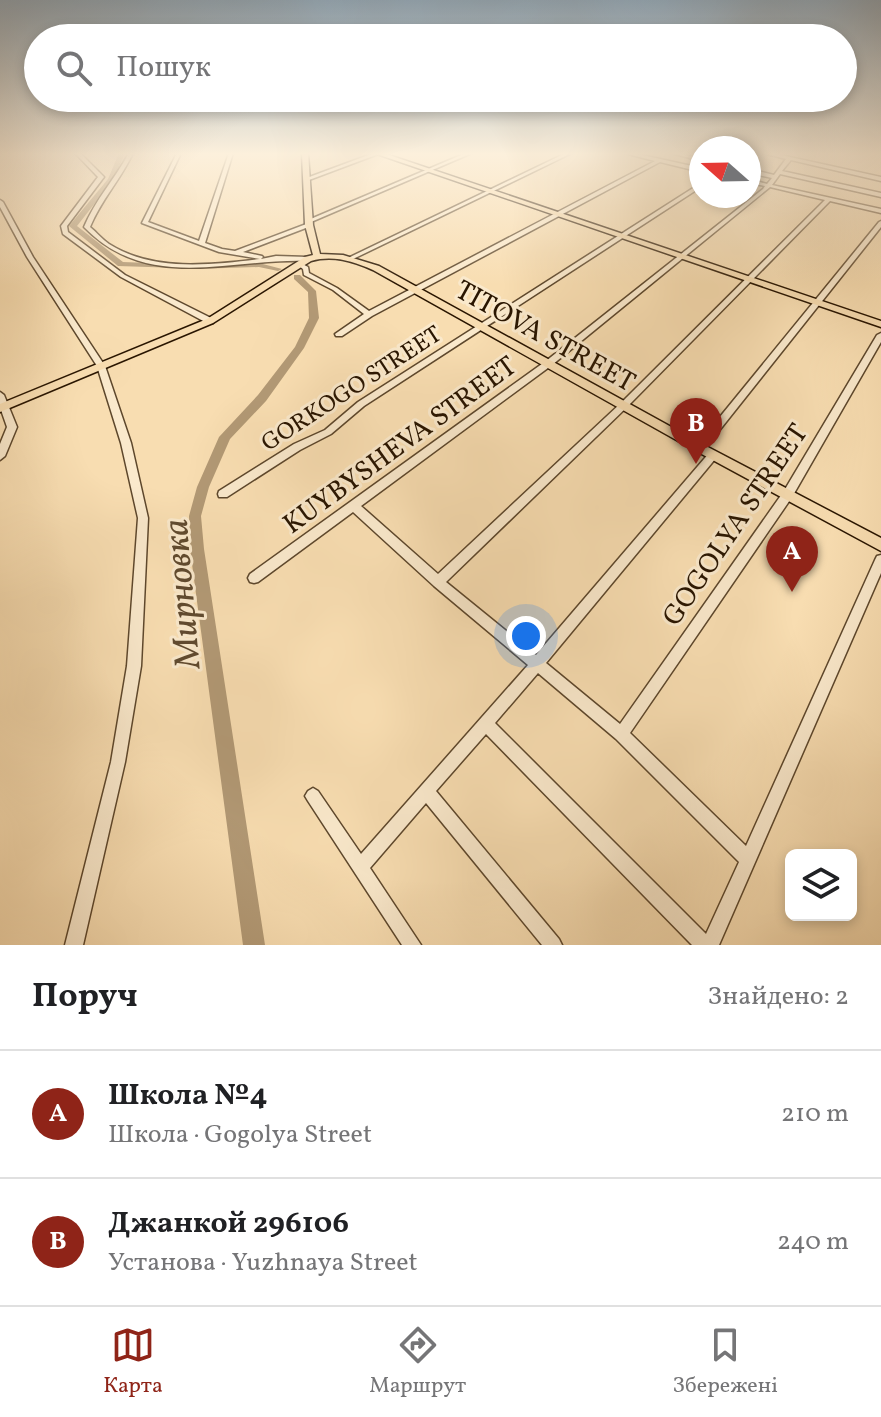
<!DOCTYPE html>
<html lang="uk">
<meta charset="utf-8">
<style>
:root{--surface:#fff;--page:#f6f6f6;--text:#202124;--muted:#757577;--line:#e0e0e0;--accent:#8f2418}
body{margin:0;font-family:Vollkorn,serif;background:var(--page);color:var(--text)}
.controls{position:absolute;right:24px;bottom:24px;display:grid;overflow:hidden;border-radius:12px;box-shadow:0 4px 12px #0003}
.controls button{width:72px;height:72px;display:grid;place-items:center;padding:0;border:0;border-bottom:2px solid var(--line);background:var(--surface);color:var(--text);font:40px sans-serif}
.compass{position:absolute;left:689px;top:136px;width:72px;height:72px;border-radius:50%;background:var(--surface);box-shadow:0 4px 12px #0003;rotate:290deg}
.you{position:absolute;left:526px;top:636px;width:28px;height:28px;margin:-20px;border:6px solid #fff;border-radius:50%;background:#1a73e8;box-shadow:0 0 0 12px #1a73e833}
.badge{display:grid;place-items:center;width:52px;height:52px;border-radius:50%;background:var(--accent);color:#fff;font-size:26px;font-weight:700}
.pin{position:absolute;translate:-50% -66px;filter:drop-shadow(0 2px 4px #0008)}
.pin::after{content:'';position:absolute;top:42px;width:28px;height:24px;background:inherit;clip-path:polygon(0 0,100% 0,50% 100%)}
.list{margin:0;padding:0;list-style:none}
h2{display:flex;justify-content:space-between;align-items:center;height:104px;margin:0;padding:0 32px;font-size:34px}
h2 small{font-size:26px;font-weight:400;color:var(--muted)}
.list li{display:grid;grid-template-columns:52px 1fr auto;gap:24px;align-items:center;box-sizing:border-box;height:128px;padding:0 32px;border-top:2px solid var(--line)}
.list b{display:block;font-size:30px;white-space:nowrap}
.list p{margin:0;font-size:26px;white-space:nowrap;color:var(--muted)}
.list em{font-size:26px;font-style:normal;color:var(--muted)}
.icon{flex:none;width:44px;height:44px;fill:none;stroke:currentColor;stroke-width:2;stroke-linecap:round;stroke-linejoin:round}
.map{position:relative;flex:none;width:881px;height:945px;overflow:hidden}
.search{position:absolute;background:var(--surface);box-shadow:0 4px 12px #0003;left:24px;right:24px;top:24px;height:88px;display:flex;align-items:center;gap:20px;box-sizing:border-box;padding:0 28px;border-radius:44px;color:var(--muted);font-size:30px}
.sheet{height:360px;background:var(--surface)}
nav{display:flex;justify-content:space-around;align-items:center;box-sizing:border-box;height:112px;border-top:2px solid var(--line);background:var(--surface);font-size:22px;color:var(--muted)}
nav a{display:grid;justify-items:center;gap:4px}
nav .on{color:var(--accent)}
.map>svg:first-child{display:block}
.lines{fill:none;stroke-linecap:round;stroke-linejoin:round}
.river{fill:#b29975;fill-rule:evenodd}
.minor-casing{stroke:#5d472c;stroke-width:3}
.major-casing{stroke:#291500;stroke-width:3}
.minor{fill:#fae9cc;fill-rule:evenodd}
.major{fill:#f8ddb1;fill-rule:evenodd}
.labels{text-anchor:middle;stroke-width:6;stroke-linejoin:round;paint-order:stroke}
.far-street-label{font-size:24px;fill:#291500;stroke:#fae9cc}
.street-label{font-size:28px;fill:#291500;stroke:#fae9cc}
.near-water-label{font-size:36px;font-style:italic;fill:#604a2f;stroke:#fae9cc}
</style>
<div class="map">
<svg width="881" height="945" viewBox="0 0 881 945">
<rect width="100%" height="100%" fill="#f8ddb1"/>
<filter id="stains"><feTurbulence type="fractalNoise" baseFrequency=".0025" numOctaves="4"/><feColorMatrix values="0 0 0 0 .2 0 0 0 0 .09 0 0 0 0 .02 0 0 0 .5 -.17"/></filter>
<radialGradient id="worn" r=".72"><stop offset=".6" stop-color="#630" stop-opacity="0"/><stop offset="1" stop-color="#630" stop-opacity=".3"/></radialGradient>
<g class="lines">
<!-- river -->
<path class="river" d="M119,153H125L114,179L77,226L123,262L176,264L180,266L179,268L118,266L69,226L108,179Z
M259,263L282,269L278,271L259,267L194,269L190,267L194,265Z
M294,275H300L316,291L319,318L304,348L266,401L230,439L209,487L201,516L204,549L265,945H243L190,549L189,516L197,487L219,437L258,395L295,347L309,318L308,292L294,279Z"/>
<!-- minor casing -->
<g class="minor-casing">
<path id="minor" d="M75,153H80L104,177L67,226L68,232L125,275L213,319V323H207L121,277L63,234L61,226L98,177Z
M129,153H133C121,179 101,200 90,227C96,232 102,239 109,244C153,272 211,265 260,259L219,252L142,223L177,153H181L148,222L199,241L229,153H233L205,243L222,249L235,251L309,223L311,224V226L243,252L262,256L263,257L261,259L276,256L308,257L311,259L308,261C229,258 148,293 84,227C95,200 115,179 129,153Z
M374,153H381L309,180L304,179Z
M466,153H472L311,222L306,221Z
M566,153H572L353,259L348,258Z
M624,153H633L701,168V172L660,162L372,316L342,336H336L335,334L364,314L333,290L304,275L303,269L296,264L299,262L308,267L309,273L337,288L369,311L655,161Z
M671,153H679L701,159V161Z
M763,153H772L881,177V181L791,160L782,171L881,193V197L780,174L772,185L881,209V213L830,201L627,407L446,582L536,655L710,452H716L718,455L716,458L546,663L620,724L784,491L877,335L881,333V342L792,497L630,733L746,846L875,560L877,556L881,555V573L719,945H692L486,734L436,791L559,939L562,945H542L426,803L370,868L421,945H402L308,801L305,796L308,791L313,788L318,791L361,854L528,665L434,586L353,512L258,582L254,583L250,582L248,578L250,574L546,361L763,189L765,186L749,183V179L767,184L772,178L749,173V169L774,175L786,159ZM770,187L825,200L621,403L438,574L361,506L552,365ZM538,673L616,739L739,862L706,934L495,723Z
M701,183V187L364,406L331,434L300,450L227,497H219L218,494L219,491L294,444L325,430L358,402Z
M0,200L3,202L33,257L105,366L131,443L148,518L141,666L125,762L83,945H65L111,762L127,666L138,518L121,443L97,366L27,257L0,207Z
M881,221V227L703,451H697L695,448L697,445L879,222Z
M0,392L4,395L17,427L5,456L0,460V444L7,427L0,407Z"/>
</g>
<!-- major casing -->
<g class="major-casing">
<path id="major" d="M302,153H308L313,225L320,254L343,255L379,266L704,445L881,538V551L696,451L373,270C352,261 333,255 311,261L213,323L0,412V404L207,319L305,257L313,255L305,225Z
M374,153H383L881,321V327Z"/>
</g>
<!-- minor -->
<use href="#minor" class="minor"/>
<!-- major -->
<use href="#major" class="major"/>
</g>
<!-- sky -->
<linearGradient id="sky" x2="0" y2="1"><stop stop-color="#92a9ba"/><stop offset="0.54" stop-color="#fcf0dc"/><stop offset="1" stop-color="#fcf0dc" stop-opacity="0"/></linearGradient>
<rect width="881" height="285" fill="url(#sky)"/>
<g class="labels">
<!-- far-street labels -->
<g class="far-street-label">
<text transform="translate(351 388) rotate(-33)" y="8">GORKOGO STREET</text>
</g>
<!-- street labels -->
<g class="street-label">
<text transform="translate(546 335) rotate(29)" y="10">TITOVA STREET</text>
<text transform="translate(399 444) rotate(-36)" y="10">KUYBYSHEVA STREET</text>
<text transform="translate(734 524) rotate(-56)" y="10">GOGOLYA STREET</text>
</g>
<!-- near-water labels -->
<g class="near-water-label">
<text transform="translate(180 594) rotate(-95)" y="13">Мирновка</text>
</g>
</g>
<rect width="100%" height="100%" filter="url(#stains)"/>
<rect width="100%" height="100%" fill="url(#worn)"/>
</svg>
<div class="controls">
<button><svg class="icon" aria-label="layers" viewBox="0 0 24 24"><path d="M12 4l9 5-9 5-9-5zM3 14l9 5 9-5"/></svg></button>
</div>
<svg class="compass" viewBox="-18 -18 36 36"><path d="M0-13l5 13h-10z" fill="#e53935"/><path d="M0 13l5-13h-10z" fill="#757577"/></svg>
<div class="you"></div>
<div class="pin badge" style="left:792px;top:592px">A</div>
<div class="pin badge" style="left:696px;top:464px">B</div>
<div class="search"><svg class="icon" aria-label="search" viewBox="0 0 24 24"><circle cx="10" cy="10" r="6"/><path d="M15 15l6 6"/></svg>Пошук</div>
</div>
<section class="sheet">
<h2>Поруч<small>Знайдено: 2</small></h2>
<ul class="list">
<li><span class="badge">A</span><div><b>Школа №4</b><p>Школа · Gogolya Street</p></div><em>210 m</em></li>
<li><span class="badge">B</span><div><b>Джанкой 296106</b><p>Установа · Yuzhnaya Street</p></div><em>240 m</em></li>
</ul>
</section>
<nav>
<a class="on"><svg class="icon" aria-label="map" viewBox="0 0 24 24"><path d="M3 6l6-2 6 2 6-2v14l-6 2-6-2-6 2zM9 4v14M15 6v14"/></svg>Карта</a>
<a><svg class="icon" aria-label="directions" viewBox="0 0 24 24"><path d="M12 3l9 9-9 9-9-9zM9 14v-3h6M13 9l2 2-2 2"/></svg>Маршрут</a>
<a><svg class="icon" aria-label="saved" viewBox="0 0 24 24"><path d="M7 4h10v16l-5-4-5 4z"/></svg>Збережені</a>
</nav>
